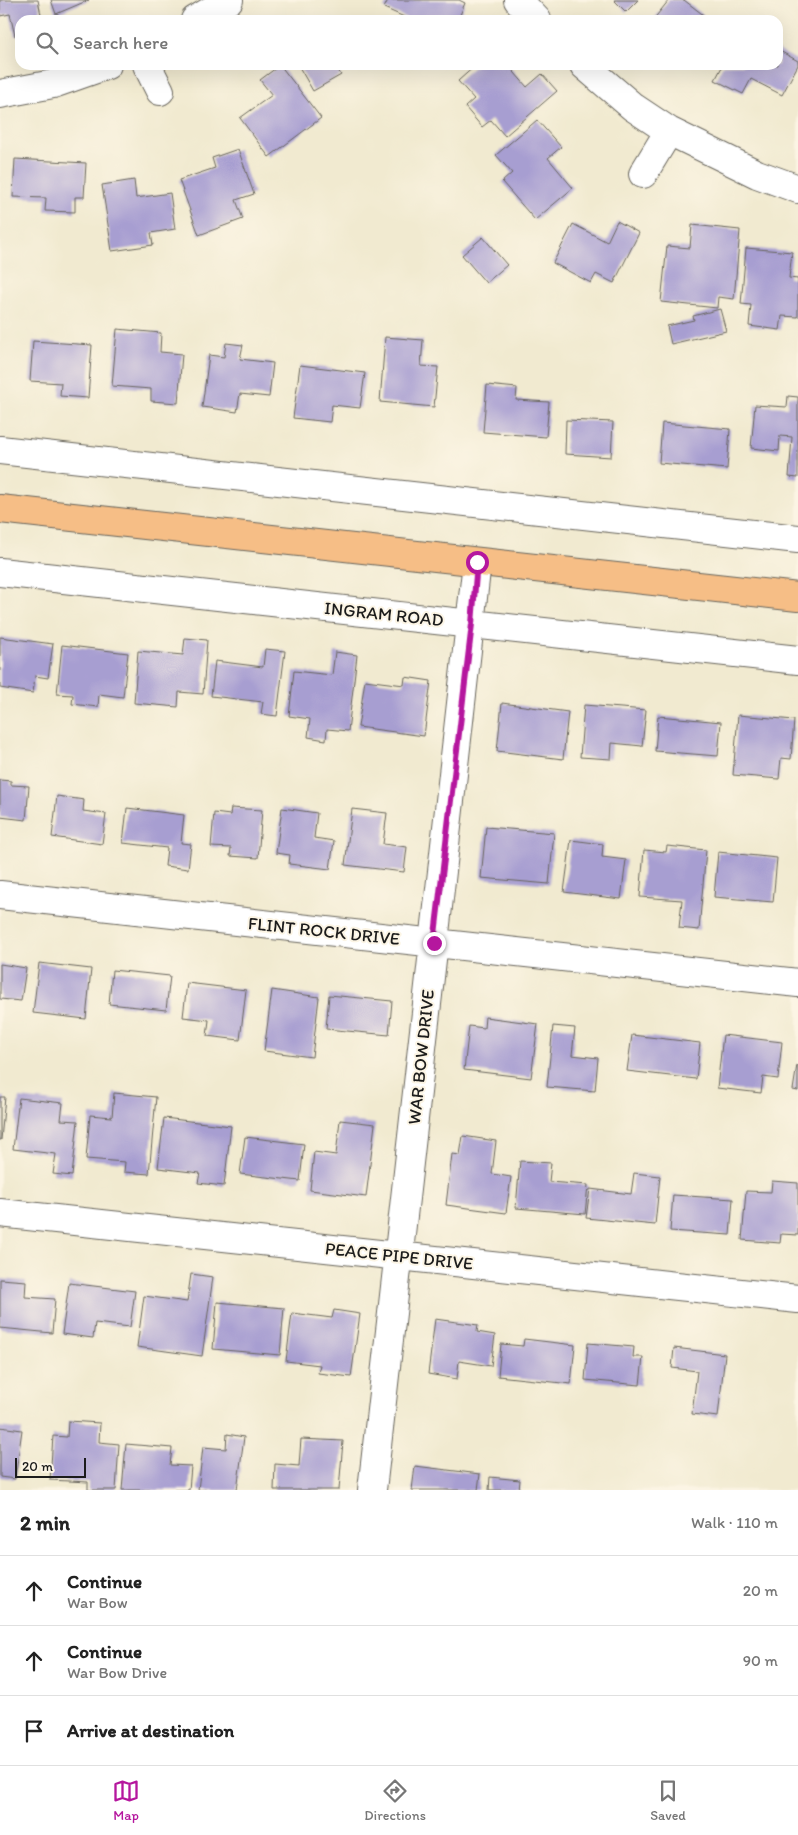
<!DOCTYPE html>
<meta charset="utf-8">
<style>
:root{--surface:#fff;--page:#f6f6f6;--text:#222;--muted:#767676;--line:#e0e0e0;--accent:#b5179e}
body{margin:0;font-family:Itim,sans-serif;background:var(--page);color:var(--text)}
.scale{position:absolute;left:15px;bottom:12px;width:71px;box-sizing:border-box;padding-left:5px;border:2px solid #1c1c1c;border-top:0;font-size:14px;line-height:18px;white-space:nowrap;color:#1c1c1c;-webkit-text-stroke:4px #fcf5e5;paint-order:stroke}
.stop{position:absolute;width:15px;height:15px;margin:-11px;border:4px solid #b5179e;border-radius:50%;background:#fff}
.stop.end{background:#b5179e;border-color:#fff;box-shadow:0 1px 5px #0008}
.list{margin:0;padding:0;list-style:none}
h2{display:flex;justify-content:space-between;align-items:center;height:65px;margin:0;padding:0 20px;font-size:21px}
h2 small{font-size:16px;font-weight:400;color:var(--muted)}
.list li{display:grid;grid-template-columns:32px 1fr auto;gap:15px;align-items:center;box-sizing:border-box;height:70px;padding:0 20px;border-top:1px solid var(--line)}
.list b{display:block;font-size:19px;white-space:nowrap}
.list p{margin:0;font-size:16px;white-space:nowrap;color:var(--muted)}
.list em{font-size:16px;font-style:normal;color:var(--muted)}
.icon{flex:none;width:28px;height:28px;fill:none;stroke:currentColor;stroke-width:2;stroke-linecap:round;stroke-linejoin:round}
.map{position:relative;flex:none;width:798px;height:1490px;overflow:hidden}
.search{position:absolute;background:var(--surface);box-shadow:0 5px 20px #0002;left:15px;right:15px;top:15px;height:55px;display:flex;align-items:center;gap:12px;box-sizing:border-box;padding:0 18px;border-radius:15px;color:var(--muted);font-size:19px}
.sheet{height:275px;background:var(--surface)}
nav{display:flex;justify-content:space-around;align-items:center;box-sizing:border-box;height:70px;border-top:1px solid var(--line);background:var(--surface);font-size:14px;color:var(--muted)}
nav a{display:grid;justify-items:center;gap:2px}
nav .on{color:var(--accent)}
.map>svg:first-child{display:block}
.building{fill:#a79ed1}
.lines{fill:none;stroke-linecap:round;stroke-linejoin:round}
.minor-casing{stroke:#67645b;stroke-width:30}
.major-casing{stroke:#67645b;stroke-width:30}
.minor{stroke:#fff;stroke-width:28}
.major{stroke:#f6be86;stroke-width:28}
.route{stroke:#b5179e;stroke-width:6}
.labels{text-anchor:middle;stroke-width:4;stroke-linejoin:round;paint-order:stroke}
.street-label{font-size:18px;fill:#1c1c1c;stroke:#fcf5e5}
</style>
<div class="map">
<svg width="798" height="1490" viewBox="0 0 798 1490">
<rect width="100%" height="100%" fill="#fcf5e5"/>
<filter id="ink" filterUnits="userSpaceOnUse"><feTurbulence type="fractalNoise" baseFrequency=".02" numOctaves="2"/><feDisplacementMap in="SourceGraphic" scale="10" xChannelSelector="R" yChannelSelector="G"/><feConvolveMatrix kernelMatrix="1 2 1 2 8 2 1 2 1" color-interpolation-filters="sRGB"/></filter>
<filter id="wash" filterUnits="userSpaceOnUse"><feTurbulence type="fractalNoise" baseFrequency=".0096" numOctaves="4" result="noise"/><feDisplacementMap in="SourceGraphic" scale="20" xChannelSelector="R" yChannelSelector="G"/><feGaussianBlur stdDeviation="1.12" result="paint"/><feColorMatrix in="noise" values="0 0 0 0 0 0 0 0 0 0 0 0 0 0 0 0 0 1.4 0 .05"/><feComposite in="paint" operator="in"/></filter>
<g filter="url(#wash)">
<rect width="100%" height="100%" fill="#f1ead0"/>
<g id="blocks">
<!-- building -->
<path class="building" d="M0,0H38L42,20H20V35L15,36L10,14L0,16Z
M51,0H89L56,14Z
M388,0H459L465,3L458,20H411L384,8Z
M614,0H638L626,12Z
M669,0H684L710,20H653Z
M778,50L798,61V65L782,95L751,79L743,94L715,80L723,65H778Z
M280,65L321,118L269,157L240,118L272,95L260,80Z
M298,65H335L341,75L313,91Z
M476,65H508L527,87L542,74L557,91L505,136L491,120L482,127L465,107L474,99L458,81Z
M537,120L561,147L548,158L573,188L535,220L502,182L512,173L496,155Z
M238,149L254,194L236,200L243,219L199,235L179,180L215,168L212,158Z
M15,159L86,163L84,197H75V212L45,211L46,198L13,197Z
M134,180L136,198L170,193L175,229L151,233L153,245L112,251L102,185Z
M617,221L639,233L614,283L596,274L591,283L553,263L573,224L607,242Z
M692,225L740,230L734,299L718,297L717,308L661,302L667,246L690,248Z
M483,237L507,265L486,283L462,255Z
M746,248L792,252L789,278L798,279V317L782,316L780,330L749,326L751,305L741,304Z
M720,309L726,331L671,344L667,326L694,320L693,316Z
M117,329L161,333L160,352L182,354L178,403L151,401V389L112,386Z
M385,337L423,340L421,366L438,367L434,407L380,402Z
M33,341L92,345L88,398L60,396L61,383L30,381Z
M226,343L243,345L240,359L273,363L269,397L240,394L237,412L202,407L209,355L224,357Z
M300,365L365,373L360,408L332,405L330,422L293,418Z
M487,385L517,388L516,400L549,402L546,437L483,432Z
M788,396L798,397V478L789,477L792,437L780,436L779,451L751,448L755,405L787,407Z
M566,420L613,422L611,457L565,454Z
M662,423L730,429L727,469L659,463Z
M0,637L53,644L48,678L35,676L33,693L0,688Z
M185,638L207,640L203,694L179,692L178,707L134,703L138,651L183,655Z
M62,645L128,653L123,697L99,694L98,707L72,704L73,695L57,694Z
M265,649L285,651L277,716L261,714L263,702L211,696L215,661L263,667Z
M335,652L357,655L348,731L327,729L326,740L308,737L310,719L289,716L294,671L332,675Z
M405,677L431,681L424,736L358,727L365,680L404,685Z
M502,703L568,712L563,759L497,751Z
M584,705L646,710L642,746L612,743L611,759L580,757Z
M738,715L794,720L791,759L781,758L779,779L733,775Z
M658,716L721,722L718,756L655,751Z
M0,780L11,781V785L29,786L26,820L0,817Z
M57,796L84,800L83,811L106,814L102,844L52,837Z
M127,808L184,815L181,843L191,844L188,869L165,866L167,848L123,843Z
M231,808L262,810L258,858L230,856L231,848L211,847L214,813L230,815Z
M282,808L317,813L314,838L334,841L330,869L289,864L290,855L276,853Z
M352,809L387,813L383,844L407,847L404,872L345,865Z
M486,827L554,833L549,884L481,878Z
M571,840L603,844L602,857L626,860L621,899L564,892Z
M667,846L706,850L699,930L679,928L682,900L640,897L644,850L666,852Z
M718,852L777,858L773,902L714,897Z
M39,963L91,969L86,1019L33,1013Z
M0,964L26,968L21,1001L0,999Z
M112,970L170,976L166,1010L109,1004Z
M187,983L246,990L240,1040L207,1036L209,1020L183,1017Z
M272,990L319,997L312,1057L264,1051Z
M329,995L392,1001L389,1035L326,1029Z
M485,1017L538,1024L531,1078L464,1070L469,1026L484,1028Z
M553,1026L575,1028L572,1055L598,1058L595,1091L547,1087Z
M632,1035L700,1043L696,1079L627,1071Z
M723,1035L782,1042L778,1079L763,1077L761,1093L717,1088Z
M797,1065L798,1066V1091L793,1090Z
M114,1093L156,1097L149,1174L124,1172L125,1162L86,1159L90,1115L112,1117Z
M0,1097H5L1,1140H0Z
M19,1098L63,1103L61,1120L78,1121L72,1176L53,1174L56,1154L13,1149Z
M164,1118L231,1126L224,1186L198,1183L200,1173L158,1168Z
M340,1120L375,1124L366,1197L310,1190L314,1152L336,1155Z
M463,1136L496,1141L492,1174L511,1177L506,1213L446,1205L452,1154L460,1155Z
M245,1137L304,1144L300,1181L240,1174Z
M520,1161L551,1163L549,1182L588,1185L585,1214L516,1208Z
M634,1173L660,1176L655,1225L586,1218L590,1189L631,1194Z
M772,1181L798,1183V1235L781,1234L780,1243L742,1240L746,1191L771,1192Z
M673,1195L733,1199L730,1235L670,1231Z
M191,1274L213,1277L202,1356L137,1347L144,1296L187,1302Z
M0,1279L26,1281L25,1297L55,1299L52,1333L0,1328Z
M69,1283L135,1291L130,1327L95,1323L93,1338L62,1334Z
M217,1302L284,1308L280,1355L213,1349Z
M334,1310L360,1314L351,1377L318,1373L320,1365L286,1361L292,1313L332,1318Z
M435,1319L478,1325L477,1332L495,1335L491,1366L459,1361L457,1379L428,1374Z
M524,1339L575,1345L571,1384L498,1376L501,1344L523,1346Z
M588,1343L634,1347L633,1357H643L640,1385L585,1380Z
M674,1348L725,1354L718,1417L692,1414L697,1371L672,1368Z
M68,1421L100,1423L99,1442L119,1444L116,1490H88V1482L50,1480L53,1436L67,1437Z
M0,1427L22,1430L15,1479L0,1477Z
M227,1434L244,1437L237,1490H198L203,1447L226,1449Z
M301,1439L343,1441L339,1490H274L275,1464L299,1466Z
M126,1444L172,1448L170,1465L191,1466L189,1490H122Z
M415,1466L480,1474L478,1490H412Z
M490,1477L520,1480L519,1490H489Z"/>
</g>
</g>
<g filter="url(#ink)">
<use href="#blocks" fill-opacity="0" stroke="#67645b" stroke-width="1"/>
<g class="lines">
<!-- minor casing -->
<g class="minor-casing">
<path id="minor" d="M518,0L537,20
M195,20L229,0
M147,65L160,91
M584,65L633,107L669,131L757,174L798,189
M0,94L53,84L107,65
M643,174L669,131
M0,450L798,539
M0,572L798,660
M0,895L798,983
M0,1213L798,1299
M372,1490L477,562"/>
</g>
<!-- major casing -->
<g class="major-casing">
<path id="major" d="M0,509L798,597"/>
</g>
<!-- minor -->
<use href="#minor" class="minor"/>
<!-- major -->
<use href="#major" class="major"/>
</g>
</g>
<g class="lines" filter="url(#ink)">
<!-- route -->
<path class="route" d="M434,943L472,624L477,562"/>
</g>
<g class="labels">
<!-- street labels -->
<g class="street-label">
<text transform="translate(384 614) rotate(6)" y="6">INGRAM ROAD</text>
<text transform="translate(324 931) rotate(6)" y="6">FLINT ROCK DRIVE</text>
<text transform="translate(421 1057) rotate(-84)" y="6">WAR BOW DRIVE</text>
<text transform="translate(399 1256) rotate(6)" y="6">PEACE PIPE DRIVE</text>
</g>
</g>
</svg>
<div class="scale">20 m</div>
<div class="stop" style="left:477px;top:562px"></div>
<div class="stop end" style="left:434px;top:943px"></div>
<div class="search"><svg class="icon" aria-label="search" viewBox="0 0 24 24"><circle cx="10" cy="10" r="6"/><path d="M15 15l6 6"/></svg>Search here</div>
</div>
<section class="sheet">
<h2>2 min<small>Walk · 110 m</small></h2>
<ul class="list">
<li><svg class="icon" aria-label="ahead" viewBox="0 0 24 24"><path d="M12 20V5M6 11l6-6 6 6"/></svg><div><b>Continue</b><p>War Bow</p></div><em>20 m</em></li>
<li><svg class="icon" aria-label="ahead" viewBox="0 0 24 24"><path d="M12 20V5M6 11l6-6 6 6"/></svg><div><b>Continue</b><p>War Bow Drive</p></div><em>90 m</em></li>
<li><svg class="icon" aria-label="arrive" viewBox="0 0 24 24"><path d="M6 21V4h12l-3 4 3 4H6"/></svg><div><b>Arrive at destination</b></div></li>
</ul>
</section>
<nav>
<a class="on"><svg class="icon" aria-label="map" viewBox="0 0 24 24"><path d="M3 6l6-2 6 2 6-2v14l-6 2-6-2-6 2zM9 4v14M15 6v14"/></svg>Map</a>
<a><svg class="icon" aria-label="directions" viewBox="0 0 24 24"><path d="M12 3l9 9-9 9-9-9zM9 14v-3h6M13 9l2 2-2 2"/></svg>Directions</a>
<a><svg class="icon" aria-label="saved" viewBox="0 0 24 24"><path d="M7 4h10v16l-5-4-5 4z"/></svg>Saved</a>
</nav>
